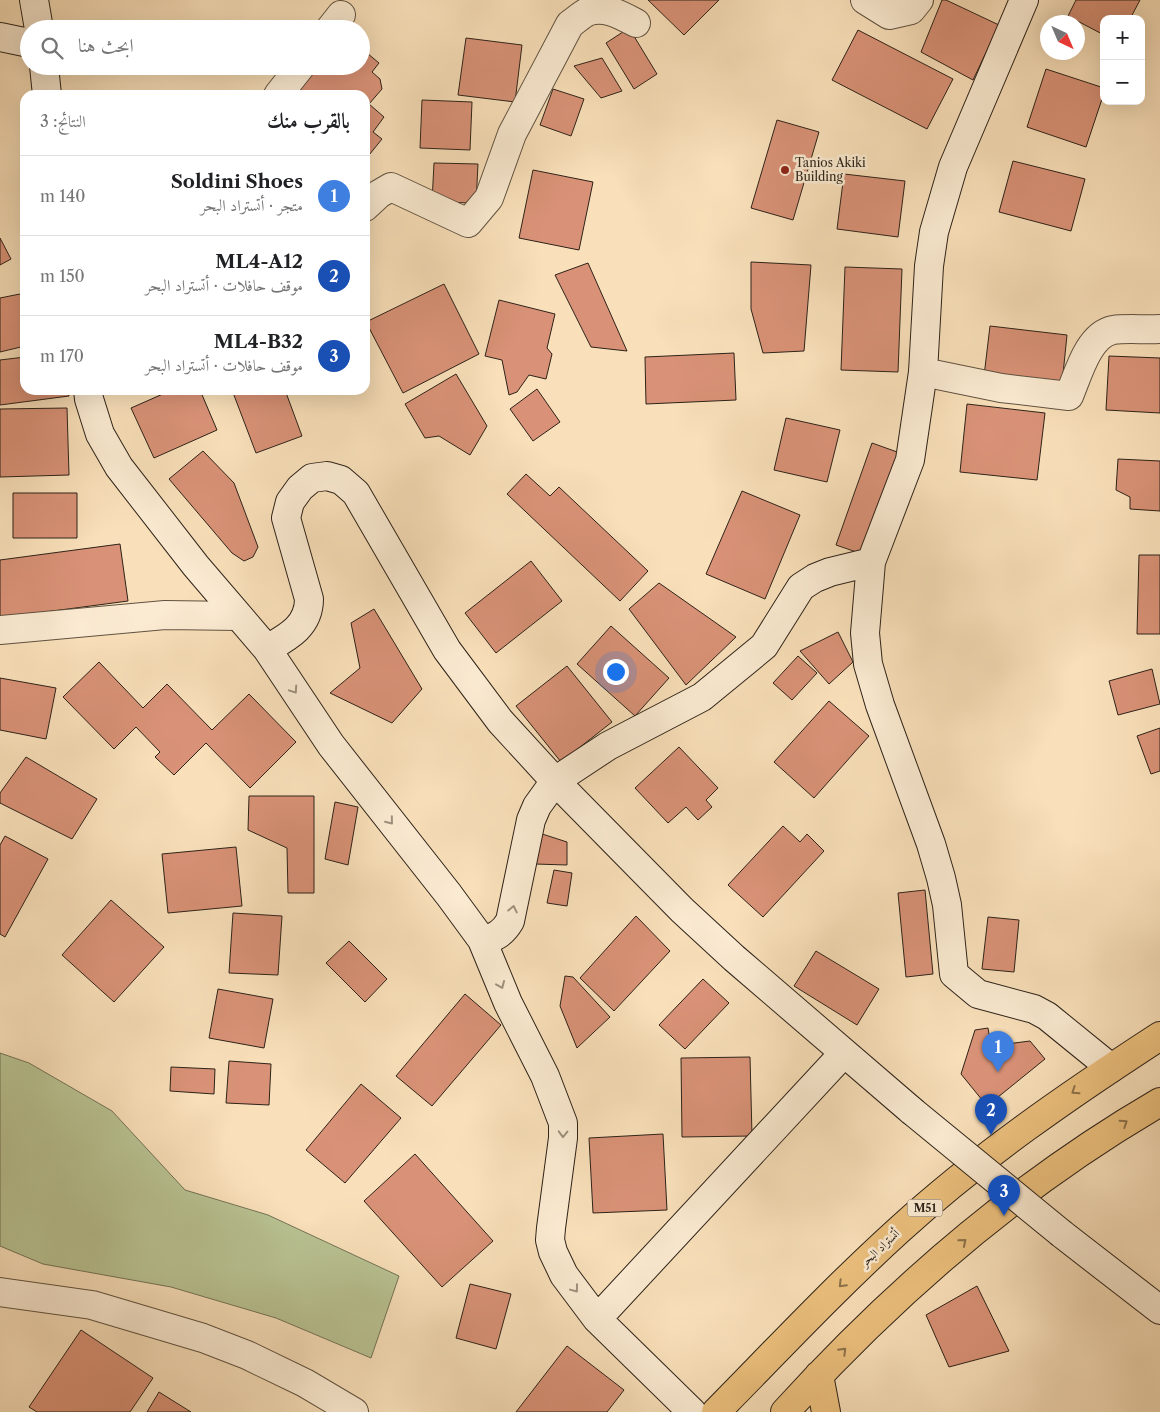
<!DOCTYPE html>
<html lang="ar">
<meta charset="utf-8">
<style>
:root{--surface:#fff;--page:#f6f6f6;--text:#202124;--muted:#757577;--line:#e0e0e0;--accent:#db2777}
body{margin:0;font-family:"Libre Caslon Text",Amiri,serif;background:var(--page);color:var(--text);direction:rtl}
.controls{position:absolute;right:15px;top:15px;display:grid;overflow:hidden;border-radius:10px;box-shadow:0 5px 20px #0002}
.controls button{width:45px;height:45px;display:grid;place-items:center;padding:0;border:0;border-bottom:1px solid var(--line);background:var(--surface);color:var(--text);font:25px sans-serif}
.compass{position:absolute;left:1040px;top:15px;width:45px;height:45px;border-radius:50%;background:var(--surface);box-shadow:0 5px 20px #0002;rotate:136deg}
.you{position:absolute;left:615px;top:671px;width:18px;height:18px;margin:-12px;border:4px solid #fff;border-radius:50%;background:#1a73e8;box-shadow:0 0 0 8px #1a73e833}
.badge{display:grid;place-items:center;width:32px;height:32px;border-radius:50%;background:var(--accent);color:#fff;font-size:16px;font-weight:700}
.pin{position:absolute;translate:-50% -41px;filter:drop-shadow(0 1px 2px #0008)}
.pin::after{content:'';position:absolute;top:26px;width:18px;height:15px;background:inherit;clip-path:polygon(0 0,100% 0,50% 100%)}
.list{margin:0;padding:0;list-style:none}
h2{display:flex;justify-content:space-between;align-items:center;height:65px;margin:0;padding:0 20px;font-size:21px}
h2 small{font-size:16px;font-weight:400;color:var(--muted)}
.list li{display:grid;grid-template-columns:32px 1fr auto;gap:15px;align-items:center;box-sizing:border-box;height:80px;padding:0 20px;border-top:1px solid var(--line)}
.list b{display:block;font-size:19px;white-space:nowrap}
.list p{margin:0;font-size:16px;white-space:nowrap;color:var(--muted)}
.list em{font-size:16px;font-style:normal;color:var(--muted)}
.icon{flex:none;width:28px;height:28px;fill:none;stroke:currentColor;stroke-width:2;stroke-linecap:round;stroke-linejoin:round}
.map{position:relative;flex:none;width:1160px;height:1412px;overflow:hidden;direction:ltr}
.search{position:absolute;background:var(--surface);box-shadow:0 5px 20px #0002;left:20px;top:20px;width:350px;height:55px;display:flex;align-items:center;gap:12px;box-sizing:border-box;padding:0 18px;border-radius:28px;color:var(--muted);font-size:19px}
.panel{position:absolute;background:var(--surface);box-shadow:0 5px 20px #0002;left:20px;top:90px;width:350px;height:305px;border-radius:15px;direction:rtl}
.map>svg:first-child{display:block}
.green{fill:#b9c393;stroke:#737256}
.building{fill:#d99277;stroke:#2d2218}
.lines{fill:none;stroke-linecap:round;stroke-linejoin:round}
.street-casing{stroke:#605240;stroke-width:30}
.secondary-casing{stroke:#2d2218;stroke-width:30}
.highway-casing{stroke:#2d2218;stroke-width:30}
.street{stroke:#fbebd2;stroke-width:28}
.secondary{stroke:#fbebd2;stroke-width:28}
.highway{stroke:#ecc07d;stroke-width:28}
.secondary-bridge-casing{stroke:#2d2218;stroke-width:30;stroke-linecap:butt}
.secondary-bridge{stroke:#fbebd2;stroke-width:28}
.oneway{stroke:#9e917e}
.oneway2{stroke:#8c714a}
.poi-dot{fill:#8f2418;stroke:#fbebd2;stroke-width:2}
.labels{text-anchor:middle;stroke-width:5;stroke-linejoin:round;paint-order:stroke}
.shield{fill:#fbebd2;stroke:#6b5e50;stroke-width:1}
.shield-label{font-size:11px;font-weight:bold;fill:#2d2218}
.poi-label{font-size:12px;fill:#2d2218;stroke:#fbebd2;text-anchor:start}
.street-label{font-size:12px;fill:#2d2218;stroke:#fbebd2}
</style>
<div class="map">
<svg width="1160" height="1412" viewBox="0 0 1160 1412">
<rect width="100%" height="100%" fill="#f9e0ba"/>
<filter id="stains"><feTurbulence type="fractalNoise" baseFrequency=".004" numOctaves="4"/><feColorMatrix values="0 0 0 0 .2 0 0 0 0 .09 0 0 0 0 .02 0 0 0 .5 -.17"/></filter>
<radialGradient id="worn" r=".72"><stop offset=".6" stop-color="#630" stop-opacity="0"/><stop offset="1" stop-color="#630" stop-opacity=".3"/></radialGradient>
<!-- green -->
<path class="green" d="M0,1053L29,1063L112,1111L185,1190L268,1215L399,1276L371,1358L276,1318L171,1287L43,1264L0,1246Z"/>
<!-- building -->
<path class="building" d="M648,0H719L684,35Z
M942,0H946L999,25L973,80L921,52Z
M1076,0H1140L1130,19H1104V35L1068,16Z
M629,28L657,74L634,89L606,43Z
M858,30L953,79L927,129L832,80Z
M466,38L522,45L515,102L458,95Z
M361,48L379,63L372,72L380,79L382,89L369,104L384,117L373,132L382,139L365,160V95H292L316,66H361Z
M602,58L622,91L601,98L574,66Z
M1046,69L1104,88V93L1086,147L1027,127Z
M553,89L584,99L571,136L540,125Z
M422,100L472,102L470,150L420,148Z
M777,120L819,132L793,220L751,208Z
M1013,161L1085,179L1071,231L999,212Z
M434,163L478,164L476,203L432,202Z
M533,170L593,182L579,250L519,238Z
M844,174L905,181L898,237L837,229Z
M0,238L11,259L0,265Z
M751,262L811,265L804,351L763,353L751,309Z
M588,263L627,351L591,347L555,275Z
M845,267L902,269L898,372L841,370Z
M444,284L479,354L403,393L366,322Z
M25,293V346L0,352V298Z
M499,300L555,314L547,348L552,354L546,379L529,375L517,392L509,395L502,360L485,356Z
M990,326L1067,335L1062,384L984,376Z
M734,353L736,400L646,404L645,357Z
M1109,356L1160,358V413L1106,410Z
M25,357V390H68L69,396L0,405V360Z
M456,374L487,426L470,455L439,436L425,438L405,404Z
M537,389L560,422L533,441L510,409Z
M172,390H200L217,430L154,458L131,408Z
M232,390H285L302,436L256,453Z
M967,404L1045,413L1037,480L960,472Z
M67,408L69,475L0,477V409Z
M786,418L840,430L827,482L774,470Z
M872,443L900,453L865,555L836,545Z
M203,451L234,483L258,547L253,557L244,561L232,553L169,479Z
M1118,459L1160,461V511L1130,509V497L1116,490Z
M526,474L550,496L559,487L648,571L620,601L507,494Z
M742,491L800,515L765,599L706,574Z
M13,493H77V538H13Z
M120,544L128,601L0,618V560Z
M1139,555H1160V634H1137Z
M531,561L562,601L496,653L465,613Z
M659,583L736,637L686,685L629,609Z
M374,609L422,689L392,723L330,693L360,668L351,623Z
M611,626L669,678L635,716L577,664Z
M838,632L853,662L829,684L800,651Z
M798,656L817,673L792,700L773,683Z
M99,662L143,708L167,684L212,730L249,694L296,742L250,788L206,743L174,775L155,757L160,752L136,727L114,749L63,697Z
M567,666L612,722L561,762L516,706Z
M1152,669L1160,704L1118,715L1109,681Z
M0,678L56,688L46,739L0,730Z
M829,701L869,736L814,798L774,762Z
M1160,728V771L1151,774L1137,736Z
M679,747L718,788L706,800L712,807L698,820L686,807L668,823L635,788Z
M26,757L97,799L72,839L0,803V793Z
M249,796H314V893H288L287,848L248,830Z
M335,802L358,807L348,865L325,859Z
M783,826L800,842L807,834L824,851L763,917L728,885Z
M536,832L567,842V865L535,864Z
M5,836L48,859L5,937L0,934V845Z
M236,847L242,906L168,913L162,854Z
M554,870L572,873L567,906L547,903Z
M925,890L933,974L906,977L898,893Z
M111,900L164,947L114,1002L62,955Z
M233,913L282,916L278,975L229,973Z
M636,916L670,951L614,1011L580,978Z
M988,917L1019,920L1014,972L982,969Z
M349,941L387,979L365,1002L326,963Z
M816,951L879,989L857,1025L794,986Z
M565,976L573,977L610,1017L577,1048L560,1006Z
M703,979L729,1003L685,1049L659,1025Z
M218,989L273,999L264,1048L209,1038Z
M465,994L501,1025L432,1106L396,1076Z
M988,1028L991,1046L1030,1041L1045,1059L987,1106L961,1074L975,1030Z
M750,1057L752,1136L682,1137L681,1058Z
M229,1061L271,1064L269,1105L226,1103Z
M171,1067L215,1069L214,1094L170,1091Z
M361,1084L401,1118L345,1183L306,1150Z
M663,1134L667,1210L593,1213L589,1138Z
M415,1154L493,1241L442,1287L364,1201Z
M470,1284L511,1294L496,1349L456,1338Z
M977,1286L1009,1351L949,1367L926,1315Z
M81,1330L153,1378L130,1412H37L29,1407Z
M567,1346L624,1390L607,1412H516Z
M159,1392L191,1412H147Z"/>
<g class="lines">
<!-- street casing -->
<g class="street-casing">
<path id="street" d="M865,0L889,15L911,10L919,0
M330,29L341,15
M278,95L301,66
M365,207L379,194L391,187L468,223L489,198L512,134L570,24C575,21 581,15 587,12C604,5 621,15 636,23
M923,372L1001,388L1069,396C1078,375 1088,335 1113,330C1126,328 1146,330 1160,329
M0,630L165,615L238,616
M0,1292L92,1305L203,1338L247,1355L305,1383L354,1412"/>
</g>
<!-- secondary casing -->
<g class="secondary-casing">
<path id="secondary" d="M34,0L39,29
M1024,0L953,167L934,232L929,266L923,372L910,460L871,562L865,633L868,664L880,705L931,844L941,878L947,905L954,974L978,994L1034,1009L1047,1016L1111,1068
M0,37L29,43
M44,66L47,95
M88,390L89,399L100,434L119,467L196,566L267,649L331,745L449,895L482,940L508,1003L545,1076L563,1123V1138L551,1228L550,1240L553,1252L564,1275L597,1319L692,1412
M267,649C288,637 309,626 309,599L286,518L290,502L300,488L312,478L327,476L341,480L356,493L447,650L500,721L555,781L682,910L734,958L912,1111
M482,940C495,938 503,933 510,921L531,820L537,806L555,781L608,746L702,697L764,646L801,587L815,578L830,572L871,562
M1062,1234L1160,1310
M597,1319L844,1053"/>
</g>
<!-- highway casing -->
<g class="highway-casing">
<path id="highway" d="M819,1375L826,1412
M716,1412C776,1351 835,1288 899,1230C979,1157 1069,1095 1160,1036
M785,1412C894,1292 1019,1184 1160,1102"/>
</g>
<!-- street -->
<use href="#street" class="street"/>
<!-- secondary -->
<use href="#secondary" class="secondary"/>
<!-- highway -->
<use href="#highway" class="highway"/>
<!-- secondary-bridge casing -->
<g class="secondary-bridge-casing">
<path id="secondary-bridge" d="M912,1111L1062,1234"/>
</g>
<!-- secondary-bridge -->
<use href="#secondary-bridge" class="secondary-bridge"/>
</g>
<!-- one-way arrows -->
<defs><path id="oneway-chevron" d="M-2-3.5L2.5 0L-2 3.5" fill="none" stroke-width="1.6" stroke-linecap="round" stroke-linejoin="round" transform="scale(1.25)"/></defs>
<g class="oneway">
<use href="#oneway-chevron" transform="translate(294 690) rotate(56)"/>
<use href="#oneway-chevron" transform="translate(390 821) rotate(51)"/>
<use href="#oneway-chevron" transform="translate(513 909) rotate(-78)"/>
<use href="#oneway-chevron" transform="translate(501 985) rotate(67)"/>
<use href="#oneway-chevron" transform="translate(563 1134) rotate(91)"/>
<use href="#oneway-chevron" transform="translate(575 1289) rotate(53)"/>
</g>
<g class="oneway2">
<use href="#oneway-chevron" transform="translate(1075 1091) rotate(146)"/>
<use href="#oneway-chevron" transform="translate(1124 1123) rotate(-33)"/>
<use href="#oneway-chevron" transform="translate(963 1242) rotate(-40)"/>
<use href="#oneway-chevron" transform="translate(842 1284) rotate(135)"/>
<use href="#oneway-chevron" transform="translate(843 1351) rotate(-45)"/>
</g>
<!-- markers -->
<circle class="poi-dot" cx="785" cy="170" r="5"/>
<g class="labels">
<!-- shield labels -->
<rect class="shield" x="907.5" y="1199.5" width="35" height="17" rx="4"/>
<g class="shield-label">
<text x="925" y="1212">M51</text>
</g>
<!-- poi labels -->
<g class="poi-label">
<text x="795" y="167">Tanios Akiki<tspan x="795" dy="14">Building</tspan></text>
</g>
<!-- street labels -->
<g class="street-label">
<text transform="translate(880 1248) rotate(-43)" y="4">أتستراد البحر</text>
</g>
</g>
<rect width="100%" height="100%" filter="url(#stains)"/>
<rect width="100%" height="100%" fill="url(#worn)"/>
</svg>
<div class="controls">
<button>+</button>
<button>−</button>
</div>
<svg class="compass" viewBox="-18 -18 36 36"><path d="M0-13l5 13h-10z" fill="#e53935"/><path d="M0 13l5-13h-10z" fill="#757577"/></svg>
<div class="you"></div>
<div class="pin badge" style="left:998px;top:1072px;background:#3f7fe0">1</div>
<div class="pin badge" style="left:991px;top:1135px;background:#1a4fb4">2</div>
<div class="pin badge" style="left:1004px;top:1216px;background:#1a4fb4">3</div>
<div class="search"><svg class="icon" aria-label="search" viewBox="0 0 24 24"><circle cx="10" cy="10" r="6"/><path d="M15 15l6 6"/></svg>ابحث هنا</div>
<section class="panel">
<h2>بالقرب منك<small>النتائج: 3</small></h2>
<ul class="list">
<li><span class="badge" style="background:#3f7fe0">1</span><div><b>Soldini Shoes</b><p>متجر · أتستراد البحر</p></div><em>140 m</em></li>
<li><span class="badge" style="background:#1a4fb4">2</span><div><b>ML4-A12</b><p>موقف حافلات · أتستراد البحر</p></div><em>150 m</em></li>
<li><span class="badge" style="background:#1a4fb4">3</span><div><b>ML4-B32</b><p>موقف حافلات · أتستراد البحر</p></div><em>170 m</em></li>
</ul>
</section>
</div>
